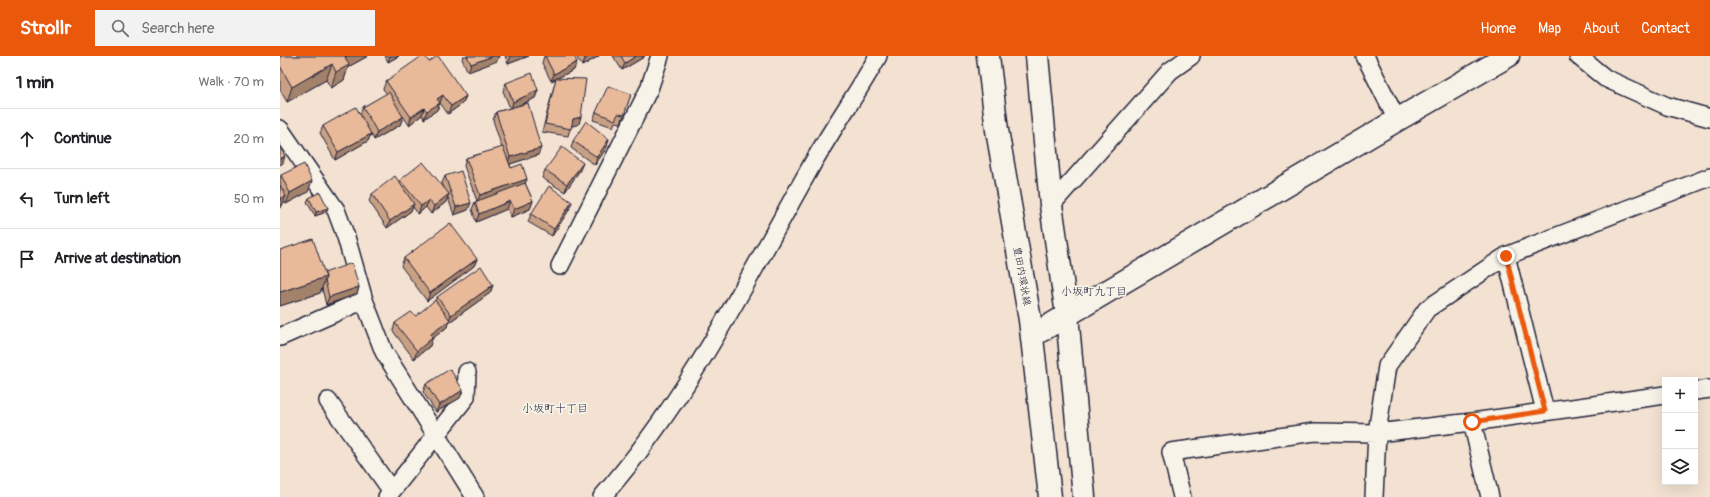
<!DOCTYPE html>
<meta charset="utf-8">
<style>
:root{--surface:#fff;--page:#f2f2f2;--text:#202124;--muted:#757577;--line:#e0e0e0;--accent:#ea580c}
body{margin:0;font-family:Pangolin,"Klee One",sans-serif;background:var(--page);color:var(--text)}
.controls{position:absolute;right:12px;bottom:12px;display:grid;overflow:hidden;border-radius:0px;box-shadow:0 4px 16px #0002}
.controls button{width:36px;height:36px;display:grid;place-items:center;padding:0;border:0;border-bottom:1px solid var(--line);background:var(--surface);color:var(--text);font:20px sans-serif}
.stop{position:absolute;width:12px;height:12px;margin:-9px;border:3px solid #ea580c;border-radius:50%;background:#fff}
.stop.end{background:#ea580c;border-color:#fff;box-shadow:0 1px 4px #0008}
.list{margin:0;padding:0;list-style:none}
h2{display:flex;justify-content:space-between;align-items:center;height:52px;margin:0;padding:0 16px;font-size:17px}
h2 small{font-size:13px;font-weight:400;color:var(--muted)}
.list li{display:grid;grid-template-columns:26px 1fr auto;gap:12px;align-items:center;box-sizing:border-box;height:60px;padding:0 16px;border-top:1px solid var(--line)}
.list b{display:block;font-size:15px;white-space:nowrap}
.list em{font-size:13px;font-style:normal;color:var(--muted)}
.icon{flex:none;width:22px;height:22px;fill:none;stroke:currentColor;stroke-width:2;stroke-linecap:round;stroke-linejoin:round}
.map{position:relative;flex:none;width:1430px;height:441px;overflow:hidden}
header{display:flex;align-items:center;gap:24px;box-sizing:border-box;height:56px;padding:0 20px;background:var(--accent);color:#fff}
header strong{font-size:19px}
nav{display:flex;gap:22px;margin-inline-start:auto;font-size:14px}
.search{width:280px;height:36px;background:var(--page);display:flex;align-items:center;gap:10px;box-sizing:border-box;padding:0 14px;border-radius:0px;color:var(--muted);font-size:15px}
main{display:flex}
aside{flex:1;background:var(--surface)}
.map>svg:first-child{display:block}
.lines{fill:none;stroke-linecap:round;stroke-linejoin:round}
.minor-casing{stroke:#22223b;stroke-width:20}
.tertiary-casing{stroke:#22223b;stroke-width:25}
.minor{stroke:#f7f3e8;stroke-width:17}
.tertiary{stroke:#f7f3e8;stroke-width:22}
.wall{fill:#c8a084;stroke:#22223b}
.shaded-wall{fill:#a3826c;stroke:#22223b}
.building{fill:#e9ba9a;stroke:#22223b}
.route{stroke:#ea580c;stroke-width:5}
.labels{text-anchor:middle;stroke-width:3.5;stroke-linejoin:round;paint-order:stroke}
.street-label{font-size:10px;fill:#22223b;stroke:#f7f3e8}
.neighbourhood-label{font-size:11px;fill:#22223b;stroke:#f7f3e8}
</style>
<header>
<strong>Strollr</strong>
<div class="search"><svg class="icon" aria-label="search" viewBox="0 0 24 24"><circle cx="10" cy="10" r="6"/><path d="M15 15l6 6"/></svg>Search here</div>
<nav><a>Home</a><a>Map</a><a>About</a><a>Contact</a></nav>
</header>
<main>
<aside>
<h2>1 min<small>Walk · 70 m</small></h2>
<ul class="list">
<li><svg class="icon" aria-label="ahead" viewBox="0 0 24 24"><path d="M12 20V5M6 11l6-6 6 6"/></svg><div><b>Continue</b></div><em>20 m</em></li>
<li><svg class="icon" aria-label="left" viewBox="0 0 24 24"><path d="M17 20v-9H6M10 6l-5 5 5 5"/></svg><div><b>Turn left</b></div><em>50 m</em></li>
<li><svg class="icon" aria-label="arrive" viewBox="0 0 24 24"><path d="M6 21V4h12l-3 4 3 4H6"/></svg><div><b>Arrive at destination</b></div></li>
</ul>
</aside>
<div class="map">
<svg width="1430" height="441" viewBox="0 0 1430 441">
<rect width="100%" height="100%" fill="#f3e2d1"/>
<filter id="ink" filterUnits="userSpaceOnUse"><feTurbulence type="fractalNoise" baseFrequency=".025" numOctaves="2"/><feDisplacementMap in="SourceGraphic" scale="8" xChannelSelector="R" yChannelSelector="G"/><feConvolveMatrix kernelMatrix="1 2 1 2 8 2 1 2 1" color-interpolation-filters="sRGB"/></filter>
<g filter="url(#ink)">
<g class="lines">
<!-- minor casing -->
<g class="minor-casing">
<path id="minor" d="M1085,0L1117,64
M1298,0L1325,22L1387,50L1430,62
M0,73L56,154L66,181L84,244L104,296L195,441
M771,149L890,15L911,0
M1226,200L1265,355
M280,210L369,33L380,0
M0,281L84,244
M1415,335L1430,333
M48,345L111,434
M1192,366L1385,339
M107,441L186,341L187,316
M322,441C408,343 466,226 529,114C550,75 577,39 598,0
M902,441L891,396L1035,376L1097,377L1192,366L1210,441
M1094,441L1097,377L1107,310L1147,253L1226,200L1430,121"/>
</g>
<!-- tertiary casing -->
<g class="tertiary-casing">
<path id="tertiary" d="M708,0L717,74L750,264L770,441
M757,0L771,149L787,259L804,441
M752,280L1117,64L1228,0"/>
</g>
<!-- minor -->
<use href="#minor" class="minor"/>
<!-- tertiary -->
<use href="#tertiary" class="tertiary"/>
</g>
<!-- wall -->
<path class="wall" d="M0,0H88L68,11L64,24L51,32L46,24L7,46L0,34Z
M105,0H119L108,6Z
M183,0H219L217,5L188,16L182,3Z
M225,0H249L228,8Z
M264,0H294V14L277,22L299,68L291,70L288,80L262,76L274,30L276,23L271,25L262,7Z
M296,0H319L302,10Z
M333,0H365L364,1L342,14Z
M149,6L186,40L183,47L168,58L160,47L157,54L144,63L142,59L129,69L123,60V61L120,69L94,84L91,78L88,85L55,104L40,77L43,70L80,59L83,51L107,38L103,33L106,25Z
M226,27L258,34L255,42L239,50L258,99L230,108L231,112L247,123L245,127L253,145L250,153L231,161L227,153L196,166L192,153L195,146L197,145L184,110L186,102L222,92L213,64L216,56L230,52L223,35Z
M351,38L341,67L335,66L333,71L313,64L316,56Z
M293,85L327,91L315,109L291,92Z
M265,114H300L285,136L262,122Z
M1,119L28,136L6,148L4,145L2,150L0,152V123Z
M165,120L188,154L174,159L168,142L166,146L151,158L146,151L138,158L133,151L131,155L107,172L89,145L92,138L120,126V124L164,132L162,127Z
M29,142L48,152L46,156L35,160L27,146Z
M289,154L272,180L248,166L251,158Z
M0,194L44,217L79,231L77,238L46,249L42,232L40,237L0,250Z
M124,202L197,203L194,210L147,245L121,210Z
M213,229L210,237L168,267L167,271L152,283L150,290L134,303L113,275L115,267L136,260L155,245L157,241Z
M146,328L183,334L180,342L156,356L143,336Z"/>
<!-- shaded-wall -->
<path class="shaded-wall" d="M67,0H88L68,11L64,24L51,32L56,16L65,1Z
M110,0H119L108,6Z
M213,0H219L217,5L188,16L191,8Z
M231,0H249L228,8Z
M309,0H319L302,10L305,3Z
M356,0H365L364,1L342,14L345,7Z
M297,6L294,14L271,25L274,18Z
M52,8L46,24L7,46L12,31Z
M258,34L255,42L231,53L233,46Z
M163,39L157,54L144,63L147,55L157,43Z
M186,40L183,47L168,58L171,50Z
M144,52L142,59L129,69L131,61Z
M123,61L120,69L94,84L97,76Z
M301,61L299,68L290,71L293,63Z
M91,78L88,85L55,104L58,96Z
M329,83L327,91L315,109L317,101Z
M261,92L258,99L227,109L230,101Z
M5,100L3,107L0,109V103Z
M303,107L300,114L285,136L287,128Z
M247,123L244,131L197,146L200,139Z
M32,125L28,136L6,148L10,137Z
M169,138L166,146L151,158L154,150Z
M6,140L2,150L0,152V143Z
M149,144L146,151L138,158L141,150Z
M230,145L227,153L196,166L199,158Z
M253,145L250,153L231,161L234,153Z
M292,146L289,154L272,180L274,173Z
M191,147L188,154L174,159L176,151Z
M134,148L131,155L107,172L110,165Z
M48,152L46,156L35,160L36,156Z
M197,203L194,210L147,245L150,237Z
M46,221L40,237L0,250V236Z
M213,229L210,237L168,267L167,271L152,283L150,290L134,303L137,295L151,278L169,264L171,259Z
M79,231L77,238L46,249L49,241Z
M183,334L180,342L156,356L159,349Z"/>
<!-- building -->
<path class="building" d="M0,0H67L65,1L69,9L56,16L52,8L12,31L0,10Z
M142,0H145L149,6L157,0H158L186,40L171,50L163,39L157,43L160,47L147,55L144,52L131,61L106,25Z
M187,0H213L191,8Z
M265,0H294L297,6L274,18Z
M303,0H309L305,3Z
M341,0H356L345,7Z
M252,17L258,34L233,46L226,27Z
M276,22L306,23L301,61L293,63L291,73L265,68Z
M328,30L351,38L344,59L338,58L335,64L316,56Z
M109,36L123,61L97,76L83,51Z
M248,47L261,92L230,101L216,56Z
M76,51L91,78L58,96L43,70Z
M306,65L329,83L317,101L293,85Z
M0,91L5,100L0,103Z
M223,91L231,112L242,108L247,123L200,139L186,102Z
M282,91L303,107L287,128L265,114Z
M143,106L169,138L154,150L149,144L141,150L120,124Z
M24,108L32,125L10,137L1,119Z
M181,115L191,147L176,151L165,120Z
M115,120L134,148L110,165L92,138Z
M245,127L253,145L234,153L230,145L199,158L195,146Z
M0,129L6,140L0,143Z
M269,130L292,146L274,173L251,158Z
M40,136L48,152L36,156L29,142Z
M170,167L197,203L150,237L124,202Z
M33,183L46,221L0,236V194Z
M72,207L79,231L49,241L45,224L46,221L44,217Z
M201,210L213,229L171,259L157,241Z
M155,244L170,264L151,278L152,282L137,295L115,267L131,256L136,260Z
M170,313L183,334L159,349L146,328Z"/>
</g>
<g class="lines" filter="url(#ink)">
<!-- route -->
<path class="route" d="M1192,366L1265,355L1226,200"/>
</g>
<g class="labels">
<!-- street labels -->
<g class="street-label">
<text transform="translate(743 220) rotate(80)" y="4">豊田内環状線</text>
</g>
<!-- neighbourhood labels -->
<g class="neighbourhood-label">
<text x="814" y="239">小坂町九丁目</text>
<text x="275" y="356">小坂町十丁目</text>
</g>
</g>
</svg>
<div class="controls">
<button>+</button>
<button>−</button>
<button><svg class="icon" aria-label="layers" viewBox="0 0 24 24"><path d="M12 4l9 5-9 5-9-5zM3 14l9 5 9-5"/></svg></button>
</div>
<div class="stop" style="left:1192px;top:366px"></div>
<div class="stop end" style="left:1226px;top:200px"></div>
</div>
</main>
